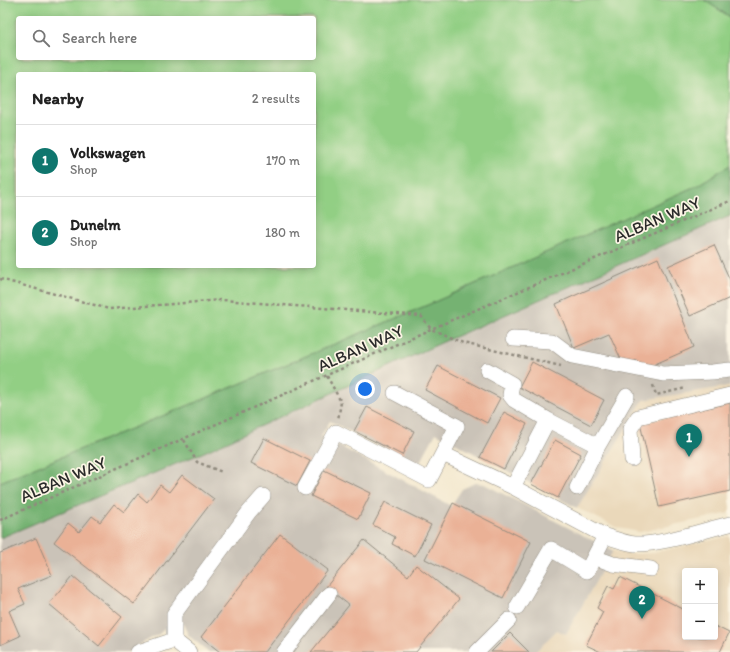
<!DOCTYPE html>
<meta charset="utf-8">
<style>
:root{--surface:#fff;--page:#f2f2f2;--text:#222;--muted:#767676;--line:#e0e0e0;--accent:#0f766e}
body{margin:0;font-family:Itim,sans-serif;background:var(--page);color:var(--text)}
.controls{position:absolute;right:12px;bottom:12px;display:grid;overflow:hidden;border-radius:4px;box-shadow:0 2px 10px #0003}
.controls button{width:36px;height:36px;display:grid;place-items:center;padding:0;border:0;border-bottom:1px solid var(--line);background:var(--surface);color:var(--text);font:20px sans-serif}
.you{position:absolute;left:365px;top:389px;width:14px;height:14px;margin:-10px;border:3px solid #fff;border-radius:50%;background:#1a73e8;box-shadow:0 0 0 6px #1a73e833}
.badge{display:grid;place-items:center;width:26px;height:26px;border-radius:50%;background:var(--accent);color:#fff;font-size:13px;font-weight:700}
.pin{position:absolute;translate:-50% -33px;filter:drop-shadow(0 1px 2px #0008)}
.pin::after{content:'';position:absolute;top:21px;width:14px;height:12px;background:inherit;clip-path:polygon(0 0,100% 0,50% 100%)}
.list{margin:0;padding:0;list-style:none}
h2{display:flex;justify-content:space-between;align-items:center;height:52px;margin:0;padding:0 16px;font-size:17px}
h2 small{font-size:13px;font-weight:400;color:var(--muted)}
.list li{display:grid;grid-template-columns:26px 1fr auto;gap:12px;align-items:center;box-sizing:border-box;height:72px;padding:0 16px;border-top:1px solid var(--line)}
.list b{display:block;font-size:15px;white-space:nowrap}
.list p{margin:0;font-size:13px;white-space:nowrap;color:var(--muted)}
.list em{font-size:13px;font-style:normal;color:var(--muted)}
.icon{flex:none;width:22px;height:22px;fill:none;stroke:currentColor;stroke-width:2;stroke-linecap:round;stroke-linejoin:round}
.map{position:relative;flex:none;width:730px;height:652px;overflow:hidden}
.search{position:absolute;background:var(--surface);box-shadow:0 2px 10px #0003;left:16px;top:16px;width:300px;height:44px;display:flex;align-items:center;gap:10px;box-sizing:border-box;padding:0 14px;border-radius:4px;color:var(--muted);font-size:15px}
.panel{position:absolute;background:var(--surface);box-shadow:0 2px 10px #0003;left:16px;top:72px;width:300px;height:196px;border-radius:4px}
.map>svg:first-child{display:block}
.built{fill:#ead8ba;fill-rule:evenodd}
.industrial{fill:#cac3b8}
.green{fill:#92cf84;stroke:#5e7d58;fill-rule:evenodd}
.forest{fill:#75b272;stroke:#506e4e}
.building{fill:#eab196}
.lines{fill:none;stroke-linecap:round;stroke-linejoin:round}
.minor-casing{stroke:#908a7e;stroke-width:16}
.path{stroke:#908a7e;stroke-width:2.5;stroke-dasharray:3 3;stroke-linecap:butt}
.minor{stroke:#fff;stroke-width:15}
.labels{text-anchor:middle;stroke-width:3.5;stroke-linejoin:round;paint-order:stroke}
.street-label{font-size:17px;fill:#2b2b2b;stroke:#fcf5e5}
</style>
<div class="map">
<svg width="730" height="652" viewBox="0 0 730 652">
<rect width="100%" height="100%" fill="#fcf5e5"/>
<filter id="ink" filterUnits="userSpaceOnUse"><feTurbulence type="fractalNoise" baseFrequency=".025" numOctaves="2"/><feDisplacementMap in="SourceGraphic" scale="8" xChannelSelector="R" yChannelSelector="G"/><feConvolveMatrix kernelMatrix="1 2 1 2 8 2 1 2 1" color-interpolation-filters="sRGB"/></filter>
<filter id="wash" filterUnits="userSpaceOnUse"><feTurbulence type="fractalNoise" baseFrequency=".012" numOctaves="4" result="noise"/><feDisplacementMap in="SourceGraphic" scale="16" xChannelSelector="R" yChannelSelector="G"/><feGaussianBlur stdDeviation="0.9" result="paint"/><feColorMatrix in="noise" values="0 0 0 0 0 0 0 0 0 0 0 0 0 0 0 0 0 1.4 0 .05"/><feComposite in="paint" operator="in"/></filter>
<g filter="url(#wash)">
<rect width="100%" height="100%" fill="#f4e9d0"/>
<!-- built -->
<path class="built" d="M730,386V513L640,532L618,528L577,508L643,400Z
M730,536V652H535L557,630L566,634L613,551L632,554L651,553ZM685,571H715V637H685Z"/>
<!-- industrial -->
<path class="industrial" d="M730,216V386L643,400L577,508L436,433L418,466L330,421L321,436L451,506L462,489L475,483L484,484L613,551L566,634L557,630L535,652H209L189,636L183,624L170,623L159,634L139,645L142,652H0V538L202,453L443,342Z"/>
<!-- green -->
<path class="green" d="M0,0H704L730,17V165L696,186L430,304L192,404L0,482ZM18,18H314V58H18ZM18,74H314V266H18Z"/>
<!-- forest -->
<path class="forest" d="M704,0H730V17Z
M730,165V216L443,342L202,453L0,538V482L192,404L430,304L696,186Z"/>
<g id="blocks">
<!-- building -->
<path class="building" d="M714,245L730,280V298L690,316L668,266Z
M658,258L694,347L646,368H641L637,360L624,366L609,333L574,348L556,304Z
M532,362L604,400L591,425L519,387Z
M438,366L500,398L487,423L425,390Z
M730,403V491L659,507L640,423Z
M367,407L414,431L402,455L354,431Z
M504,412L527,424L504,469L480,457Z
M264,438L310,461L297,486L251,463Z
M555,440L581,454L558,498L531,484Z
M324,470L371,493L358,519L311,496Z
M182,475L214,499L134,604L54,542L68,523L79,532L92,516L100,522L114,504L124,512L138,494L147,502L160,485L169,492Z
M385,502L431,525L415,556L392,544L395,537L373,525Z
M453,503L531,542L503,598L425,559Z
M280,534L328,570L265,652H220L201,637Z
M36,538L52,575L18,589L25,604L9,611L20,636L0,645V553Z
M364,540L408,576L416,565L459,599L416,652H311L349,605L326,587Z
M73,576L122,617L99,646L49,604Z
M620,577L685,610V637H715V626L729,633L720,652H601L586,645L603,612L597,608L608,586L614,589Z
M510,633L529,652H491Z"/>
</g>
</g>
<g filter="url(#ink)">
<use href="#blocks" fill-opacity="0" stroke="#908a7e" stroke-width="1"/>
<g class="lines">
<!-- minor casing -->
<g class="minor-casing">
<path id="minor" d="M513,339L552,341L572,356L663,374L712,372L730,370
M487,370L512,384L510,395L514,400L548,420
M598,446L627,396
M443,454L513,487L605,536C615,539 625,543 635,544C661,545 704,530 730,524
M632,459L630,429L638,417L730,395
M513,487L548,420L598,446L577,488
M305,488L336,432L429,480L457,426L395,393
M594,557L613,564L651,569
M517,607L551,549L587,571L605,536
M174,640V614L249,512L263,496
M174,640L189,652
M138,652L174,640
M284,652L329,594
M477,652L509,620"/>
</g>
<!-- path -->
<path class="path" d="M0,279L109,309L222,300L421,316L431,329L463,343L561,366
M327,376L341,402L338,420
M653,385L656,395L686,388
M184,440L197,462L222,472
M0,520L431,329L730,201"/>
<!-- minor -->
<use href="#minor" class="minor"/>
</g>
</g>
<g class="labels">
<!-- street labels -->
<g class="street-label">
<text transform="translate(657 219) rotate(-23)" y="6">ALBAN WAY</text>
<text transform="translate(360 348) rotate(-24)" y="6">ALBAN WAY</text>
<text transform="translate(63 479) rotate(-23)" y="6">ALBAN WAY</text>
</g>
</g>
</svg>
<div class="controls">
<button>+</button>
<button>−</button>
</div>
<div class="you"></div>
<div class="pin badge" style="left:689px;top:457px">1</div>
<div class="pin badge" style="left:642px;top:619px">2</div>
<div class="search"><svg class="icon" aria-label="search" viewBox="0 0 24 24"><circle cx="10" cy="10" r="6"/><path d="M15 15l6 6"/></svg>Search here</div>
<section class="panel">
<h2>Nearby<small>2 results</small></h2>
<ul class="list">
<li><span class="badge">1</span><div><b>Volkswagen</b><p>Shop</p></div><em>170 m</em></li>
<li><span class="badge">2</span><div><b>Dunelm</b><p>Shop</p></div><em>180 m</em></li>
</ul>
</section>
</div>
